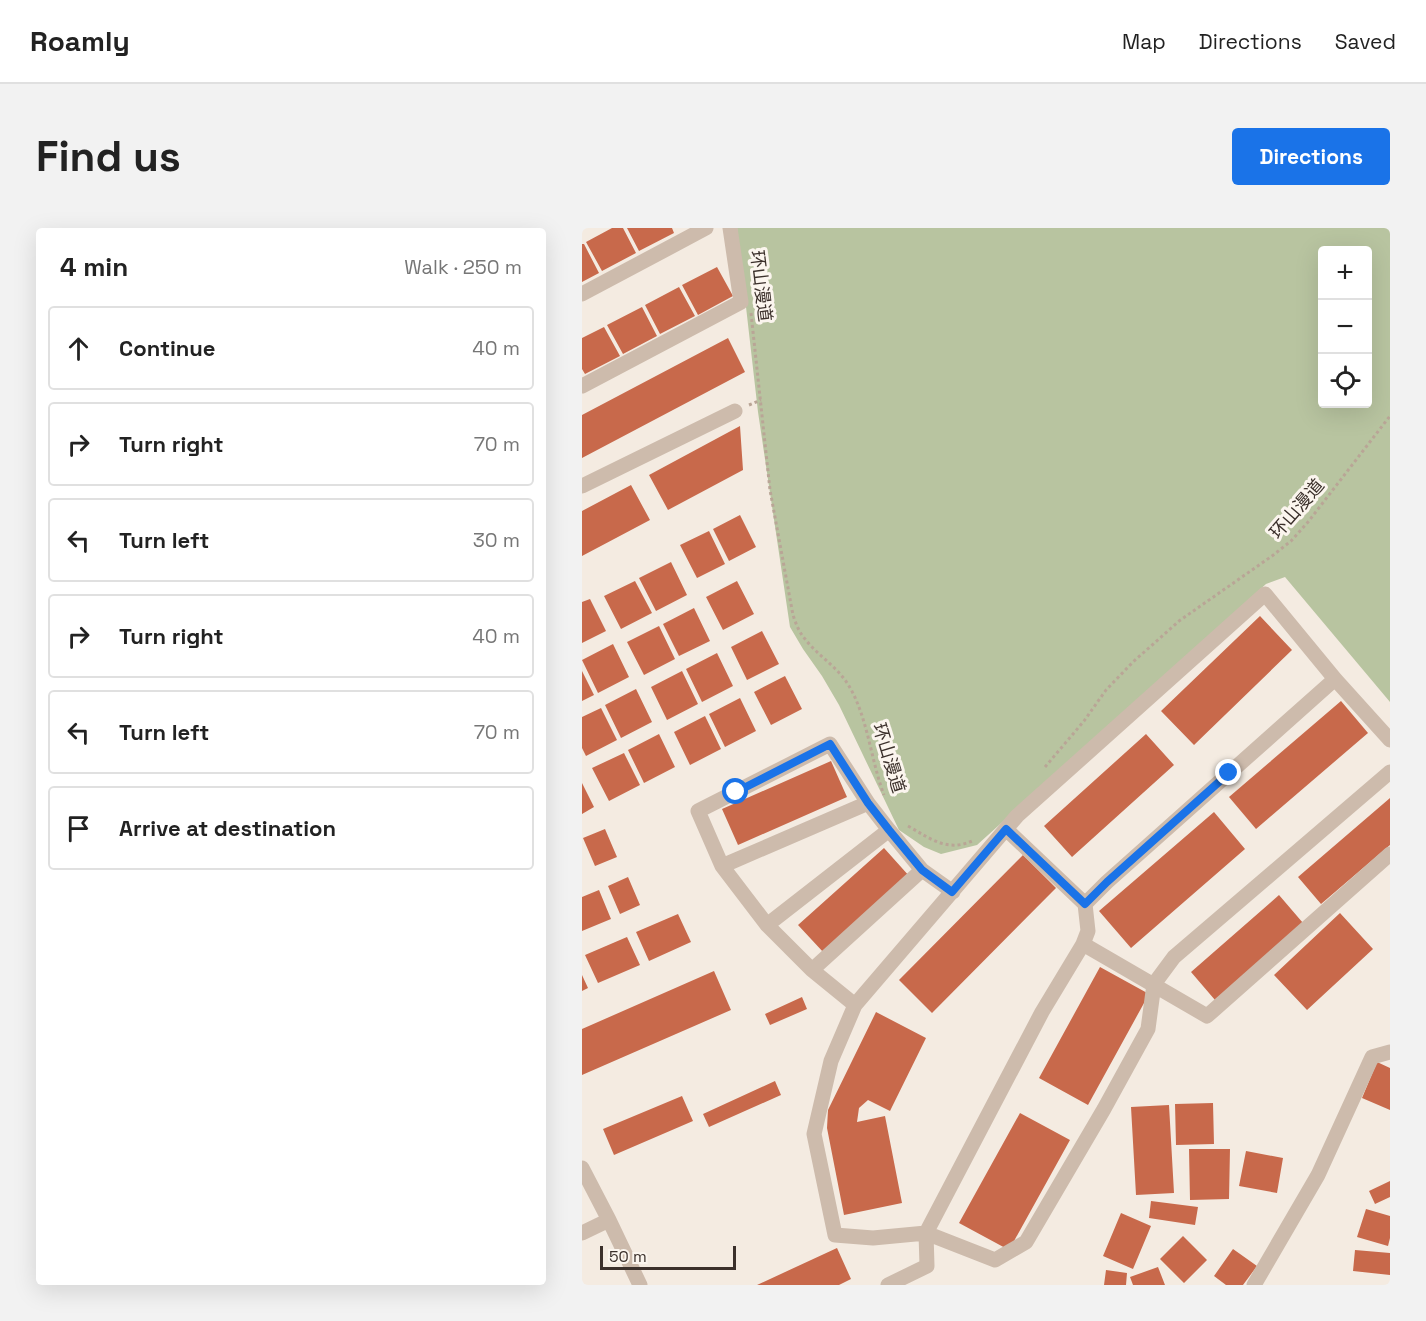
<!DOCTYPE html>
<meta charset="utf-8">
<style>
:root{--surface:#fff;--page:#f2f2f2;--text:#222;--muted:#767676;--line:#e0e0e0;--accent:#1a73e8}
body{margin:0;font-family:"Space Grotesk","Noto Sans SC",sans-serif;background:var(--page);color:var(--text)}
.controls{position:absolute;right:18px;top:18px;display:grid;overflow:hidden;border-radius:6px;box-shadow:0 6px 24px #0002}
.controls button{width:54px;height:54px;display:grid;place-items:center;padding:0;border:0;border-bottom:2px solid var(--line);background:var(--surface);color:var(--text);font:30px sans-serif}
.scale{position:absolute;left:18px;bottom:15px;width:136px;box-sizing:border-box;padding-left:6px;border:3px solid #3b302b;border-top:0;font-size:16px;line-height:21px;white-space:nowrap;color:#3b302b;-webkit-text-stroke:4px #fbf5ee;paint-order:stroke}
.stop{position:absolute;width:18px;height:18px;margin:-14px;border:4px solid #1a73e8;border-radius:50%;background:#fff}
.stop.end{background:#1a73e8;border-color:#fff;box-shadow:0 2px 6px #0008}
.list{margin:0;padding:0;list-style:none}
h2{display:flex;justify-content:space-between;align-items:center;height:78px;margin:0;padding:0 24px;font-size:26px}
h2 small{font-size:20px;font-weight:400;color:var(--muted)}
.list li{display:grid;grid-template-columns:39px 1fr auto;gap:18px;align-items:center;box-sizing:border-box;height:84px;margin:0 12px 12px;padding:0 12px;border:2px solid var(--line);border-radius:6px}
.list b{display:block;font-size:22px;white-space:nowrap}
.list em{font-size:20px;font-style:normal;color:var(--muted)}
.icon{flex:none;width:33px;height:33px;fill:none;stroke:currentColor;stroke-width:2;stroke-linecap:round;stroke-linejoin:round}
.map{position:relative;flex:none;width:808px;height:1057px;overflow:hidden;border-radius:6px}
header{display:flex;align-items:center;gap:36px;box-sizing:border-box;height:84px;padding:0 30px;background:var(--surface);border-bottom:2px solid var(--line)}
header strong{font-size:28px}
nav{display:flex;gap:33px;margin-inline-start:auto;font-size:21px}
.intro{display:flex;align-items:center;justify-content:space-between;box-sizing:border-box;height:144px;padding:0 36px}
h1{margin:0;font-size:42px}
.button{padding:15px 27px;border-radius:6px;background:var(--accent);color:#fff;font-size:21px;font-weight:700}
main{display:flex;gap:36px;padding:0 36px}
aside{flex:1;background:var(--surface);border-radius:6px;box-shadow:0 6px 24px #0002}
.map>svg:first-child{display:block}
.green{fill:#b8c4a0;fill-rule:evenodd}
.building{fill:#c8694b}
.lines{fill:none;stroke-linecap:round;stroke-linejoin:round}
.path{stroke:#b9a596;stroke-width:3;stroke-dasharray:3 3;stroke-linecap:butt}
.minor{stroke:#cdbbac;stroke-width:15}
.route{stroke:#1a73e8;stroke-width:8}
.labels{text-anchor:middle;stroke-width:6;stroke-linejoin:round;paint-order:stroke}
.street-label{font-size:18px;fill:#3b302b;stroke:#fbf5ee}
</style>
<header>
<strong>Roamly</strong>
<nav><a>Map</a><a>Directions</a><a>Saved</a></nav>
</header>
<div class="intro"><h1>Find us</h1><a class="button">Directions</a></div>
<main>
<aside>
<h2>4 min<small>Walk · 250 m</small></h2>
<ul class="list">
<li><svg class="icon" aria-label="ahead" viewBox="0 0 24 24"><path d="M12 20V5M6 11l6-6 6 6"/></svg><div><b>Continue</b></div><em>40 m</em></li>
<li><svg class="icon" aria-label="right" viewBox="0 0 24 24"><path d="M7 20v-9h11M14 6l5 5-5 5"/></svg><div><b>Turn right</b></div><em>70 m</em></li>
<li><svg class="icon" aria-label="left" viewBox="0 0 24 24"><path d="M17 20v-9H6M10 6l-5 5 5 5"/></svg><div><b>Turn left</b></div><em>30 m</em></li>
<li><svg class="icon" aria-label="right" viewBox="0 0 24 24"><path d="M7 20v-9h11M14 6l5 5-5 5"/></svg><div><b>Turn right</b></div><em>40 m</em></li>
<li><svg class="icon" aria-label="left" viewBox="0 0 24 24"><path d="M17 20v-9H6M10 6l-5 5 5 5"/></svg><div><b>Turn left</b></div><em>70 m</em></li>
<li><svg class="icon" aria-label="arrive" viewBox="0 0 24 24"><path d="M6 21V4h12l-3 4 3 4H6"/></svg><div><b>Arrive at destination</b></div></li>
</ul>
</aside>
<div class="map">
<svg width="808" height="1057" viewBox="0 0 808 1057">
<rect width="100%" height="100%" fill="#f4ebe1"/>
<!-- green -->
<path class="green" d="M155,0H808V474L703,349L684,356L395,617L359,626L342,619L317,602L257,477L240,448L221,421L208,399L176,184ZM740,22H786V176H740Z"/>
<!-- building -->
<path class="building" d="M30,0H41L54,25L20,43L4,14Z
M45,0H90L92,5L57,23Z
M0,16H2L17,45L0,54Z
M135,39L151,68L116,87L100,57Z
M97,59L113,88L78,106L63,77Z
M60,79L75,108L41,126L25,97Z
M22,99L38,128L3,146L0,141V110Z
M146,110L163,144L0,230V187Z
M158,198L161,242L86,282L67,247Z
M49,257L68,292L0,328V283Z
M158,287L174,319L147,333L131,301Z
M127,303L143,336L115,350L98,317Z
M89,334L105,367L74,383L57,350Z
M53,353L70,385L39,401L22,368Z
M155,353L172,386L141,402L124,369Z
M8,371L24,403L0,415V374Z
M112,380L128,413L97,428L81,396Z
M678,388L710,422L612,517L579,483Z
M77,398L93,431L62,447L45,414Z
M180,403L197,436L165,452L149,419Z
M31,416L47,449L16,465L0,432Z
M135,425L151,458L120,474L104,441Z
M0,443L12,467L0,473Z
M100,443L116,476L85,492L69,459Z
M203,448L220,481L189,497L172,464Z
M54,461L70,494L39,510L23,477Z
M158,470L174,503L143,519L127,486Z
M759,473L786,505L674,601L647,569Z
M19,480L35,512L4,528L0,520V489Z
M123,488L139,521L108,537L92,504Z
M77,506L93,539L62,555L46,522Z
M564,506L592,537L490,629L462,598Z
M42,525L58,557L27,573L10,540Z
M249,533L265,569L156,617L140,581Z
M0,555L12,579L0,586Z
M808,570V617L739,676L716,649Z
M632,584L663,621L549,720L517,683Z
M23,601L35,629L13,638L1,610Z
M302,620L328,649L242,725L216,697Z
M441,627L474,660L350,785L317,752Z
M46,649L58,677L38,686L26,658Z
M17,662L29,691L0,703V669Z
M697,667L721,695L633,772L609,744Z
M758,685L791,721L725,782L692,747Z
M96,686L109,714L67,733L54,704Z
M45,709L58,737L16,755L3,727Z
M518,739L567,766L506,877L457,850Z
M132,743L149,782L0,847V801Z
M0,747L6,760L0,763Z
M220,769L225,781L188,797L183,786Z
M294,784L344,810L308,883L286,872L277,880L275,894L303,888L320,975L262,987L245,900L246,882Z
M795,834L808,840V882L780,870Z
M193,853L199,867L127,899L121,886Z
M100,868L111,893L32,927L21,901Z
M631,875L632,916L594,917L593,876Z
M587,877L592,965L554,967L549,879Z
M438,885L488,912L427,1022L377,995Z
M607,921H648L647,971L608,972Z
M664,923L701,930L695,965L657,958Z
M808,953V969L793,976L787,963Z
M569,973L616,979L613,997L567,990Z
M784,981L808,988V1010L806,1018L775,1009Z
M539,985L569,998L551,1041L521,1028Z
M601,1008L625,1032L602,1055L578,1031Z
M255,1020L269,1051L257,1057H175Z
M651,1021L675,1038L661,1057H644L632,1048Z
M773,1022L808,1025V1047L771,1043Z
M576,1039L583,1057H551L548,1049Z
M524,1042L545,1045L544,1057H522Z"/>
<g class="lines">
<!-- path -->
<path class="path" d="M169,85L188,262L211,387C214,396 217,404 223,411C236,428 256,439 267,458C286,490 289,533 302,567
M167,177L179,172
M463,539L502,493L524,462L551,434L597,393L690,328L709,313L726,294L808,188
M326,598C349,611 366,625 392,612"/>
<!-- minor -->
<path class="minor" d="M0,66L124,0
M0,158L159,74L148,0
M0,258L153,183
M808,512L753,451L683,366L435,588L273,777L249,833L232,906L253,1007L291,1010L344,1005L413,1032L444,1014L522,881L566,801L572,756L592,729L808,544
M424,601L503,676
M140,638L286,575
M185,697L307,602
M501,716L625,788L808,626
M230,742L340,642
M273,777L230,742L185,697L140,638L116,583L248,516L286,575L307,602L340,642L371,664
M0,940L27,992L58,1057
M0,1005L27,992
M306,1057L345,1038L344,1005L460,784L501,716L506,703L503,676L525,654L753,451
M672,1057L736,947L790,829L808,824"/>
</g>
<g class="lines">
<!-- route -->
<path class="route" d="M154,564L248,516L286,575L307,602L340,642L370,664L424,601L503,676L525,654L647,545"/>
</g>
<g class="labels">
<!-- street labels -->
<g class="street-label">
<text transform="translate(179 58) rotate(83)" y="6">环山漫道</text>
<text transform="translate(715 281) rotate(-49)" y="6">环山漫道</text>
<text transform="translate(307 530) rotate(73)" y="6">环山漫道</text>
</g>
</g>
</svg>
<div class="controls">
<button>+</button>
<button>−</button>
<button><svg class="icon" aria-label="locate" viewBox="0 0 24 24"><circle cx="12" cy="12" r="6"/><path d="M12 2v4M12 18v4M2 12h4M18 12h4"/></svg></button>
</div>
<div class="scale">50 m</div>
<div class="stop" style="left:154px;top:564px"></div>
<div class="stop end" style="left:647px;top:545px"></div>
</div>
</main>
